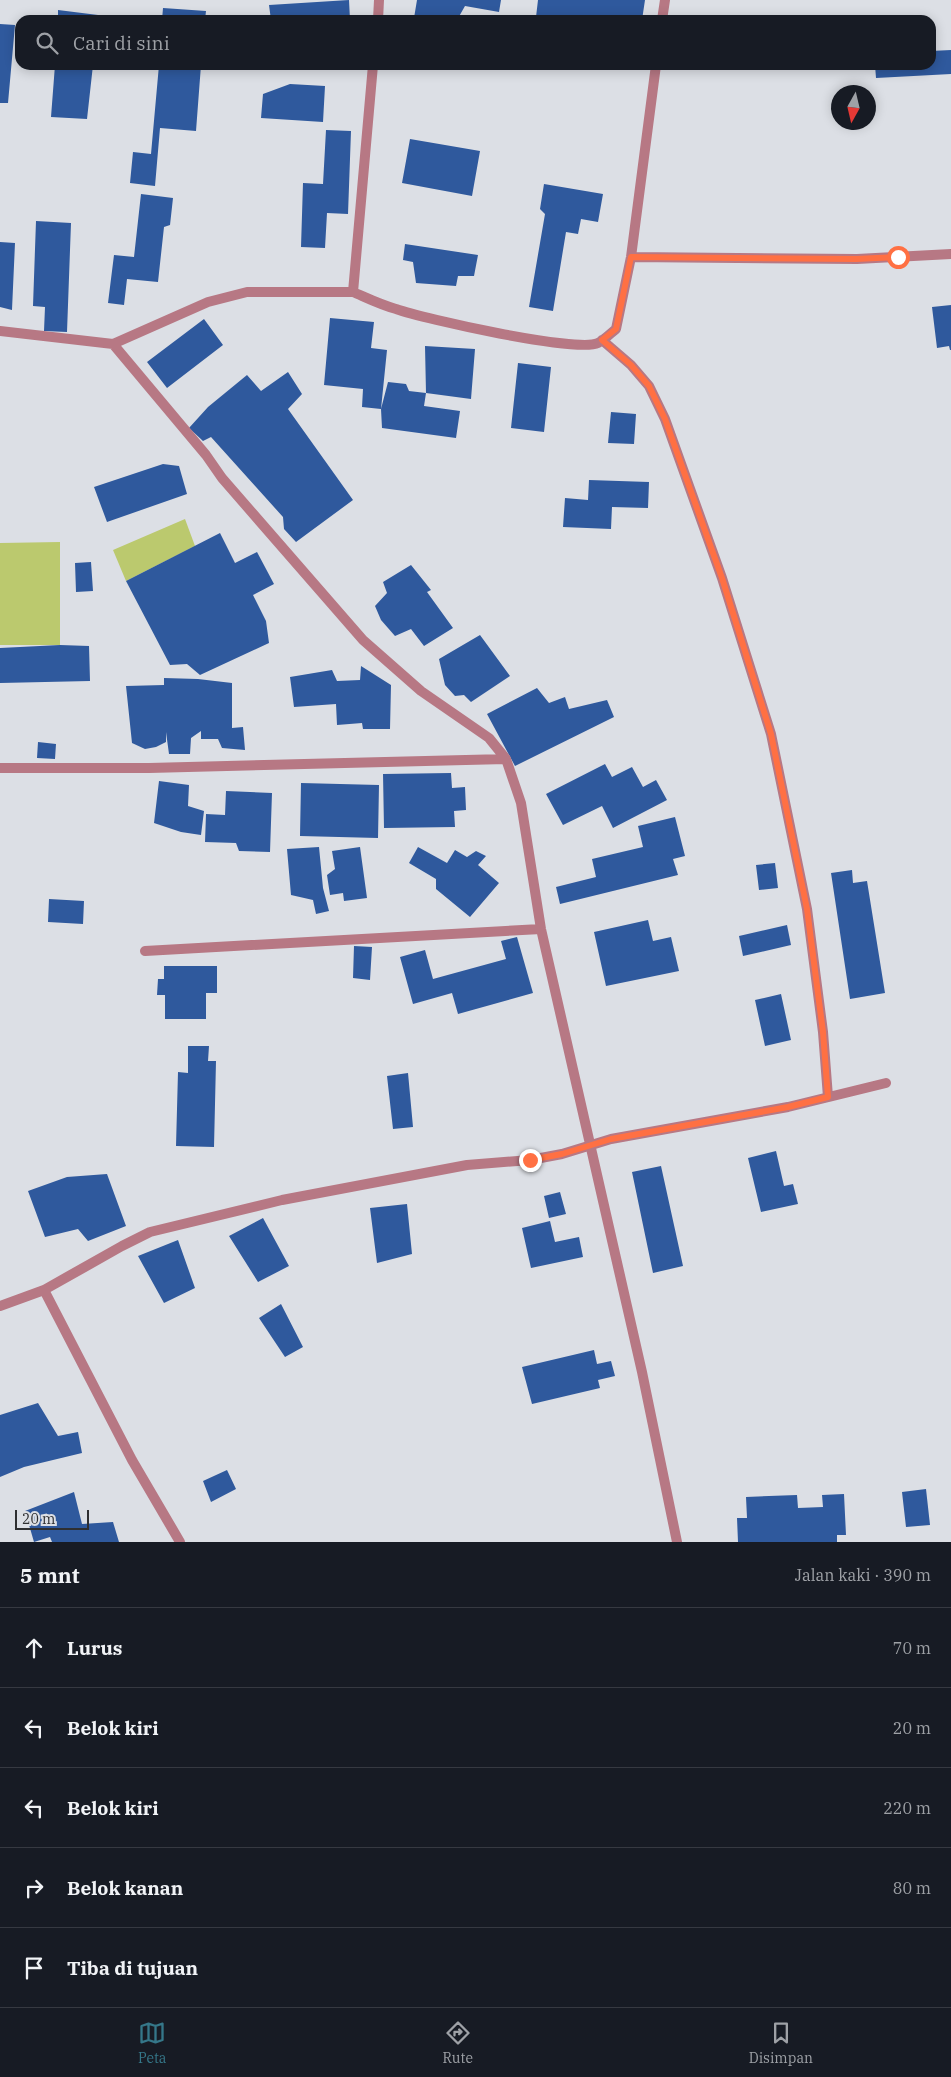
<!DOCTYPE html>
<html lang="id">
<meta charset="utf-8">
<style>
:root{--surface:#171b24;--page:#20242c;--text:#f1f3f6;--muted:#9ea1a6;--line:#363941;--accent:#357789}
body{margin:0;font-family:"IBM Plex Serif",serif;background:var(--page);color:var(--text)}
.compass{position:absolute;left:831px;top:85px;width:45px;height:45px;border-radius:50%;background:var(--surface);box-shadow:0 2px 12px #0003;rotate:188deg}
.scale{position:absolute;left:15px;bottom:12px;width:74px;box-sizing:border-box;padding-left:5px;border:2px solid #2e2f31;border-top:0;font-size:14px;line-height:18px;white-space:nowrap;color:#2e2f31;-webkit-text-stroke:4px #dcdfe5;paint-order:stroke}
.stop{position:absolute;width:15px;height:15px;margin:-11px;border:4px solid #ff7043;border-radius:50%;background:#fff}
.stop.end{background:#ff7043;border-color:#fff;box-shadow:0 1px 5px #0008}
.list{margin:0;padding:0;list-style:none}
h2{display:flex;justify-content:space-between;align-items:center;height:65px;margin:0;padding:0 20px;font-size:21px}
h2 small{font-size:16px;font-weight:400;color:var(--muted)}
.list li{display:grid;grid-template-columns:32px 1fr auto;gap:15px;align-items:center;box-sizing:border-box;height:80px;padding:0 20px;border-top:1px solid var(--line)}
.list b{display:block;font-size:19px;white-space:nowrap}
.list em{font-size:16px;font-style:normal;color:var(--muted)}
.icon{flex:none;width:28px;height:28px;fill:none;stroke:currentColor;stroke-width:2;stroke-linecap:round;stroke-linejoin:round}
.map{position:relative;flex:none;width:951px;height:1542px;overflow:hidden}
.search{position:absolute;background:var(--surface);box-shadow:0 2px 12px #0003;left:15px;right:15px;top:15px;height:55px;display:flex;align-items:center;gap:12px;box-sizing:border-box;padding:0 18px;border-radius:15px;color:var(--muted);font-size:19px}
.sheet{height:465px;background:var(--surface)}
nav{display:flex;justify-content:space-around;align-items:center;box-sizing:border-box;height:70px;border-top:1px solid var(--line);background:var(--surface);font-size:14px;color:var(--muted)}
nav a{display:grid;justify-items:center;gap:2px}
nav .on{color:var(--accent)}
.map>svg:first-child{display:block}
.green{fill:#bbc96e}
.building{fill:#2f599d}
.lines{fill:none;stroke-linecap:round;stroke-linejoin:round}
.minor{stroke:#b77884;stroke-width:10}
.route{stroke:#ff7043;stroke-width:6}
</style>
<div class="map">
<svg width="951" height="1542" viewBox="0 0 951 1542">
<rect width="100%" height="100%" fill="#dcdfe5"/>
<!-- green -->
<path class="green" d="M185,519L195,546L126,581L113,550Z
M60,542V645H0V543Z"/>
<!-- building -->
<path class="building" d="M349,0L350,20H271L269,5Z
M417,0H501L499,12L465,6L457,20H424L414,18Z
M538,0H645L642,20H557L536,17Z
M163,8L206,11L205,20H162Z
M58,10L98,15L97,20H58Z
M0,24L15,25L8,103H0Z
M951,50V74L876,78L875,65H931V51Z
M55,65H93L87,119L51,117Z
M159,65H201L196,131L160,128L155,186L130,183L133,152L151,154Z
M290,84L325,86L323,122L261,118L263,94Z
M326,130L351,131L348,214L327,213L325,248L301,247L303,183L323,184Z
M410,139L480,151L472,196L402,183Z
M544,184L603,194L598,222L581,219L578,234L566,232L553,311L529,307L545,214L540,209Z
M141,194L173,198L170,225L164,227L158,282L127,279L124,305L108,303L114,255L134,257Z
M36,221L71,223L67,332L44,331L45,307L33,306Z
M0,242L15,243L12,310L0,307Z
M405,244L478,255L474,276H458L456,286L416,283L413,262L403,260Z
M951,305V350H950L949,346L937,348L932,307Z
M330,318L374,322L371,348L387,350L381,409L362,407L363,389L324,385Z
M204,319L223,345L167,388L147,362Z
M425,346L475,349L471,399L426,393Z
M518,363L551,367L544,432L511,428Z
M288,372L302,394L288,409L353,500L296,542L284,529L283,517L211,437L203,441L189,428L208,407L247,375L261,391Z
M388,382L406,384L409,391L426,393L424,406L460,411L456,438L382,428L381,409Z
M611,412L636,414L634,444L608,443Z
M163,464L179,466L187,494L107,522L94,487Z
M589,480L649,482L648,508L612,507L611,529L563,527L565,498L588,500Z
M220,533L235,563L257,552L274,584L253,595L266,621L269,643L200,675L187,664L170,665L126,581Z
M91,562L93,591L76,592L75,563Z
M411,565L431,590L427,592L453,628L424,646L411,629L395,636L381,620L375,606L387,593L383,582Z
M480,635L510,676L471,702L464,695L455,696L445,685L439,659Z
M60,645L89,646L90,681L0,683V648Z
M361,666L391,685L390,729H363L362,723L337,725L336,704L294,707L290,677L332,670L337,681L360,680Z
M164,678L198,679L232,683V728L243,727L245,750L222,748L218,739H201V731L191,738L190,754H169L166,732V742L156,747L145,749L132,743L126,686L164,685Z
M537,688L549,703L565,697L569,709L607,700L614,717L515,766L487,714Z
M38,742L56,744L55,759L37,758Z
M605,764L612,777L632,767L643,787L656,780L667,800L613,828L602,806L563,825L546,794Z
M451,773L452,788L465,787L466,810L454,811L455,827L384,828L383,774Z
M159,781L189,785L188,806L204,811L201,835L181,832L154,823Z
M301,783L379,785L378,838L300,836Z
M226,791L272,793L270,852L239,851L236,843L205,842L206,814L225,815Z
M675,817L685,856L673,859L678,875L560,904L556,887L596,877L592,859L643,847L638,826Z
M319,847L323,888L329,911L316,914L313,900L291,895L287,849Z
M360,847L367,898L344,901L343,893L330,895L327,875L335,869L332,851Z
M418,847L447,863L455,850L467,857L476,851L486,856L478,865L499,883L470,917L436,889V879L409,863Z
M775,863L778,888L759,890L756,865Z
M852,870L853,883L867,881L885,993L850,999L831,873Z
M49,899L84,901L83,924L48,922Z
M648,920L653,941L671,937L679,971L606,986L594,932Z
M787,925L791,945L743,956L739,936Z
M517,937L533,993L458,1014L452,993L413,1004L400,957L425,950L433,979L506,959L501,941Z
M354,946L372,947L370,980L353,978Z
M164,966H217V993H206V1019H165V995H157L158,979H164Z
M781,994L791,1040L765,1046L755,1000Z
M188,1046H209L208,1061H216L214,1147L176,1146L178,1072L188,1073Z
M408,1073L413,1127L393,1129L387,1076Z
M776,1151L784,1186L793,1184L798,1204L761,1212L748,1158Z
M661,1166L683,1266L653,1273L632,1172Z
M107,1174L126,1226L88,1241L78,1229L45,1237L28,1191L67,1177Z
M560,1192L566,1214L549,1218L544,1196Z
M407,1204L412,1254L377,1263L370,1208Z
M263,1218L289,1266L258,1282L229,1236Z
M550,1221L555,1242L579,1237L583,1257L531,1268L522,1228Z
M178,1240L195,1288L164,1303L138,1256Z
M281,1304L303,1347L285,1357L259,1318Z
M594,1350L597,1364L611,1361L615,1376L598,1380L600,1388L532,1404L522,1367Z
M38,1403L58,1436L78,1432L82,1453L24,1467L0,1477V1415Z
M227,1470L236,1489L211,1502L203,1481Z
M926,1489L930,1525L906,1527L902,1492Z
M74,1492L82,1524L113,1522L119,1542H52L50,1537L34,1542L25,1511Z
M844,1494L846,1535H837V1542H738L737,1518H747L746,1497L797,1495L798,1508L823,1507L822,1495Z"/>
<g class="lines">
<!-- minor -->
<path class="minor" d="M378,20L379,0
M662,20L665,0
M631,257L857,259L951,254
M353,292C367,298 381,305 396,309C424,319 577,353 598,343C604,340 611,333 616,329L631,257L656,65
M0,331L113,344L208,302L247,292H353L373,65
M602,340L631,365L649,386L665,419L722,578L771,734L807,909L823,1032L828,1097
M113,344L206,455L222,478L363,640L421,691L489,738L506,759L521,803L541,929L642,1372L677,1542
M0,768H149L506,759
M145,951L541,929
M44,1290L132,1460L180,1542
M0,1306L44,1290L122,1246L150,1232L282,1200L467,1165L530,1160L562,1154L611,1139L788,1107L886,1083"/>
</g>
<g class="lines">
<!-- route -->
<path class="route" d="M530,1160L562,1154L611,1139L788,1107L828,1097L823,1032L807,909L771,734L722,578L665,419L649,386L631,365L602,340L616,329L631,257L856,259L898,257"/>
</g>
</svg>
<svg class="compass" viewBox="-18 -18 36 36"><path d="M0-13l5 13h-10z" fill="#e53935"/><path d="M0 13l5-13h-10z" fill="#9ea1a6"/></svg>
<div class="scale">20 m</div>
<div class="stop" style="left:898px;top:257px"></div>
<div class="stop end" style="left:530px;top:1160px"></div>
<div class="search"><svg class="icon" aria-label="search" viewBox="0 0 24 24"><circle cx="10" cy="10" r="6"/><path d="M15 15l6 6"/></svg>Cari di sini</div>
</div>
<section class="sheet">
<h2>5 mnt<small>Jalan kaki · 390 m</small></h2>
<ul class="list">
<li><svg class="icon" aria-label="ahead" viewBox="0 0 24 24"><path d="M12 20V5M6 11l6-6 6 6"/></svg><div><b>Lurus</b></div><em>70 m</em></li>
<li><svg class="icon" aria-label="left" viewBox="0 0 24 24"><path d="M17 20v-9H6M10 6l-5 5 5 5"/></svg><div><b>Belok kiri</b></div><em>20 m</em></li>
<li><svg class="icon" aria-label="left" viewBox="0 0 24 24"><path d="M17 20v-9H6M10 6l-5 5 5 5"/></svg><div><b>Belok kiri</b></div><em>220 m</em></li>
<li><svg class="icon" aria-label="right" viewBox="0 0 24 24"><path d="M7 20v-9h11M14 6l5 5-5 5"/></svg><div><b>Belok kanan</b></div><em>80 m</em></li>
<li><svg class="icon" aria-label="arrive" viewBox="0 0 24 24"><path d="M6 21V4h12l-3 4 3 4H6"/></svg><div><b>Tiba di tujuan</b></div></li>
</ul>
</section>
<nav>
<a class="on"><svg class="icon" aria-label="map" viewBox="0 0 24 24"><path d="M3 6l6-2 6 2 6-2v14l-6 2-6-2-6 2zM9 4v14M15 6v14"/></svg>Peta</a>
<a><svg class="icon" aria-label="directions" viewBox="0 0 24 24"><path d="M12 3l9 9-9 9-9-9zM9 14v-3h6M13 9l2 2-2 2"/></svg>Rute</a>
<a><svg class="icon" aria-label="saved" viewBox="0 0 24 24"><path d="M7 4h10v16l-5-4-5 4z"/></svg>Disimpan</a>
</nav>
